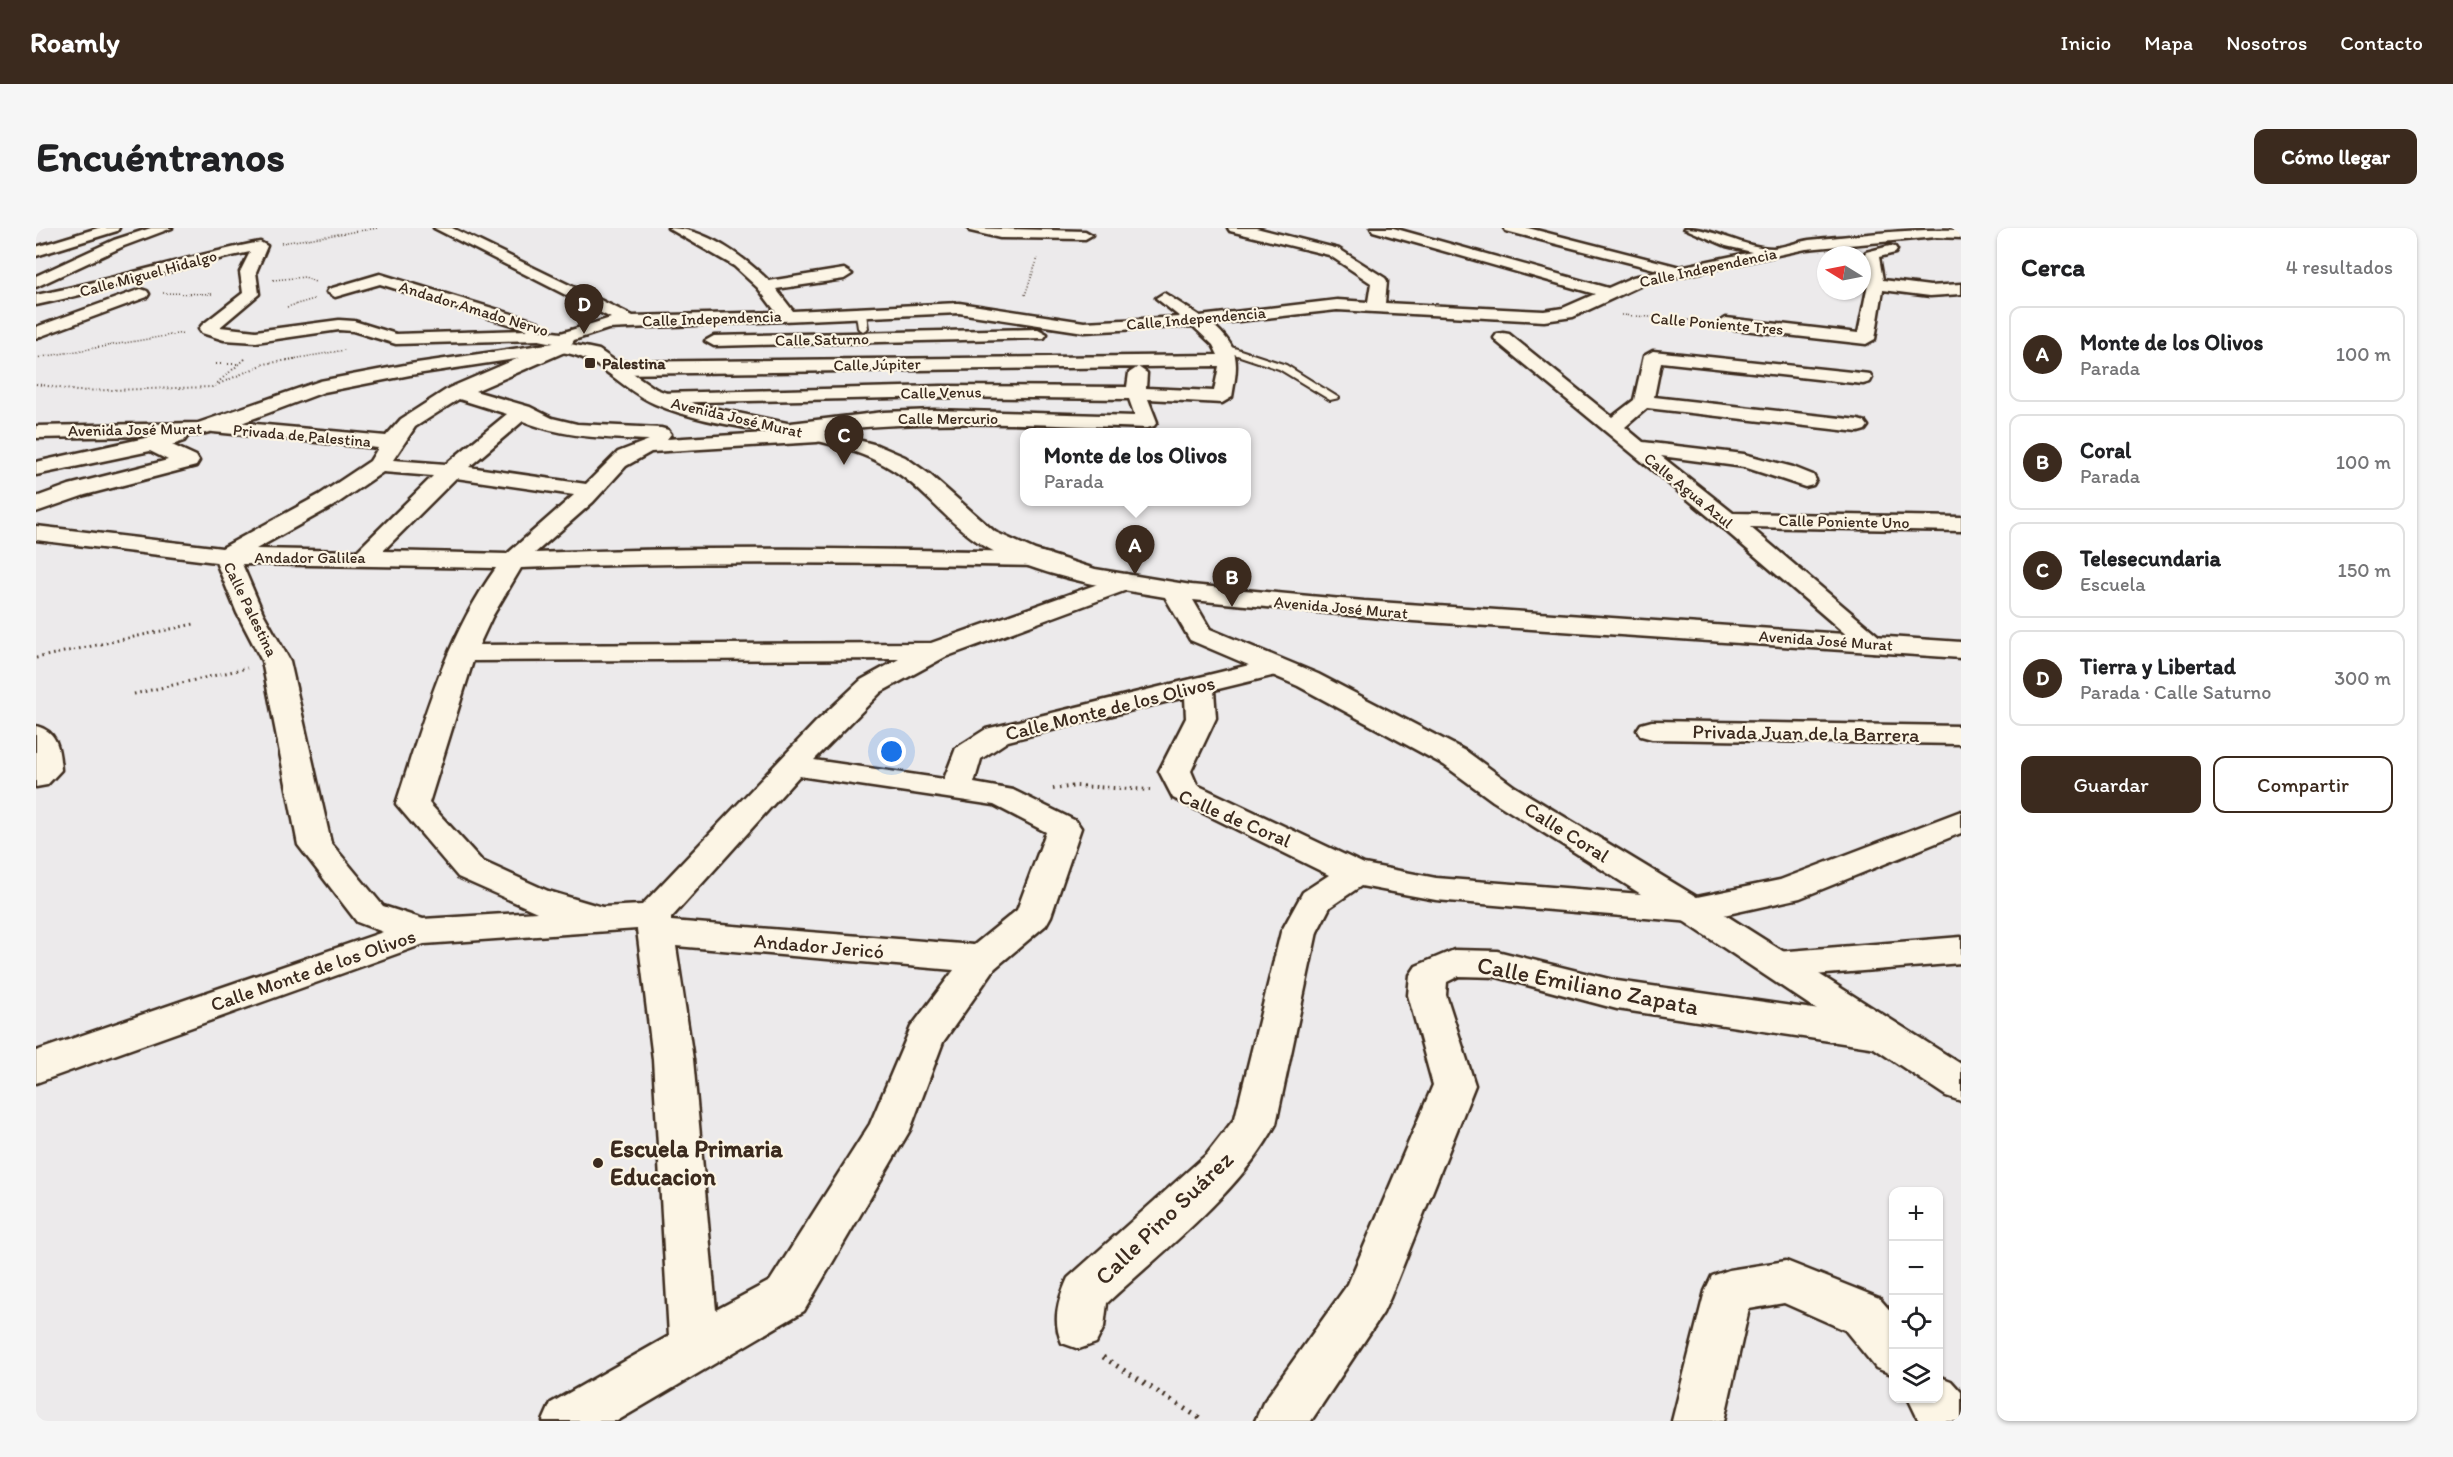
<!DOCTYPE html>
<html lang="es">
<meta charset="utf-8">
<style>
:root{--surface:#fff;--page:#f6f6f6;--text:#202124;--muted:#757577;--line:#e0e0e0;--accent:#3b2a1e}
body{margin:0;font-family:Itim,sans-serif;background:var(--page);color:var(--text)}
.controls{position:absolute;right:18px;bottom:18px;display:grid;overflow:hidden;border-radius:12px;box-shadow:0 2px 4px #0004}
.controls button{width:54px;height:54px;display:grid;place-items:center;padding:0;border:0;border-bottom:2px solid var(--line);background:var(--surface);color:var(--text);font:30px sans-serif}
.compass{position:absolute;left:1781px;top:18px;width:54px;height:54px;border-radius:50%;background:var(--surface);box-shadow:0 2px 4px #0004;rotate:280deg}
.you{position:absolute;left:856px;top:524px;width:21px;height:21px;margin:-15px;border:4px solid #fff;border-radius:50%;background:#1a73e8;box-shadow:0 0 0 9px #1a73e833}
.badge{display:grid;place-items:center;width:39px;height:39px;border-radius:50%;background:var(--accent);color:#fff;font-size:20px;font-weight:700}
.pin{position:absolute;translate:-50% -50px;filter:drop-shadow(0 2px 3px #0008)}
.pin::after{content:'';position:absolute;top:32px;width:21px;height:18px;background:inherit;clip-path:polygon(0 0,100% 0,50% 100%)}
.popup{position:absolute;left:984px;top:200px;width:231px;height:78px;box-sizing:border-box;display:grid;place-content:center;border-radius:12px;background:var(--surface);filter:drop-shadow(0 2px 4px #0005);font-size:20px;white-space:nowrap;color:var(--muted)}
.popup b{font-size:22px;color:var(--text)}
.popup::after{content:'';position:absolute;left:50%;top:100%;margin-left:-12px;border:12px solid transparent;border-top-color:var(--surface)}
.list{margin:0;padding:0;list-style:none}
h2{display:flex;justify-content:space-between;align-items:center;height:78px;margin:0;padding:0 24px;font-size:26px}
h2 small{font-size:20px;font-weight:400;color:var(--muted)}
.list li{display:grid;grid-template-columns:39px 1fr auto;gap:18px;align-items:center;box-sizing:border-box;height:96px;margin:0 12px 12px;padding:0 12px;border:2px solid var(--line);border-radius:12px}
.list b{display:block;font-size:22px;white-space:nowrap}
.list p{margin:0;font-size:20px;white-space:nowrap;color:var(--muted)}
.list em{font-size:20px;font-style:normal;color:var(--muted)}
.actions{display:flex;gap:12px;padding:18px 24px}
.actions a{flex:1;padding:14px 0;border:2px solid var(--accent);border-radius:12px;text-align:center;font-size:21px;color:var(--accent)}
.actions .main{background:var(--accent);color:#fff}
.icon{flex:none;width:33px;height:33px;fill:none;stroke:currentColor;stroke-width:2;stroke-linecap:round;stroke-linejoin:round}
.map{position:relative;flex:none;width:1925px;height:1193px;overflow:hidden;border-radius:12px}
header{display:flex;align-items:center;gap:36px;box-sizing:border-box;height:84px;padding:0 30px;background:var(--accent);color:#fff}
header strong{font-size:28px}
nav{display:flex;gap:33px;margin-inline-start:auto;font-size:21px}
.intro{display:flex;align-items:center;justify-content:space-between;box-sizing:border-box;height:144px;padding:0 36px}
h1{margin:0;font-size:42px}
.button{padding:15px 27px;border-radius:12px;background:var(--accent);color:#fff;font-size:21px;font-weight:700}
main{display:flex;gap:36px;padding:0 36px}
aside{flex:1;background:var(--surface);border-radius:12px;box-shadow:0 2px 4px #0004}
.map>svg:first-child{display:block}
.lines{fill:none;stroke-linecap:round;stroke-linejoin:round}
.lane-casing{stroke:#3b2a1e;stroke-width:4}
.street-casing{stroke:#3b2a1e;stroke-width:5}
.secondary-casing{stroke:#3b2a1e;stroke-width:5}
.path-far4{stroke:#3b2a1e;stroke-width:1.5;stroke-dasharray:1 2;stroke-linecap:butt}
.path-far3{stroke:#3b2a1e;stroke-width:2;stroke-dasharray:1 3;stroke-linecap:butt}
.path-far2{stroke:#3b2a1e;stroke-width:3;stroke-dasharray:1.5 4;stroke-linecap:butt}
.path-far1{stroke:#3b2a1e;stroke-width:4;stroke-dasharray:1.5 4.5;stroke-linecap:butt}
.path{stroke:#3b2a1e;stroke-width:5;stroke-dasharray:2 6;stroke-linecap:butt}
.lane{fill:#fcf5e5;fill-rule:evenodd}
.street{fill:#fcf5e5;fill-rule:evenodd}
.secondary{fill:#fcf5e5;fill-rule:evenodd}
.poi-dot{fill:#3b2a1e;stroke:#fcf5e5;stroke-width:2}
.labels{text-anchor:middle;stroke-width:4.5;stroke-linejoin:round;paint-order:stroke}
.far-street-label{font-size:16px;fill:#3b2a1e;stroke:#fcf5e5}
.far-poi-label{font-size:16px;font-weight:bold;fill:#3b2a1e;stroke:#fcf5e5;text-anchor:start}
.street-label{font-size:20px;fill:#3b2a1e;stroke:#fcf5e5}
.near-street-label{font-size:24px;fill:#3b2a1e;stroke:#fcf5e5}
.near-poi-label{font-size:24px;font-weight:bold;fill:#3b2a1e;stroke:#fcf5e5;text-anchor:start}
</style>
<header>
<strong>Roamly</strong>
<nav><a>Inicio</a><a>Mapa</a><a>Nosotros</a><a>Contacto</a></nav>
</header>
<div class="intro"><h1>Encuéntranos</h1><a class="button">Cómo llegar</a></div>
<main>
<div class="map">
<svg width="1925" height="1193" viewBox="0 0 1925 1193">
<rect width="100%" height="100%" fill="#eceaeb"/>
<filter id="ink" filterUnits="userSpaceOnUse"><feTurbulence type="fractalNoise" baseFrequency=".0167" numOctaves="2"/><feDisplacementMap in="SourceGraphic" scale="12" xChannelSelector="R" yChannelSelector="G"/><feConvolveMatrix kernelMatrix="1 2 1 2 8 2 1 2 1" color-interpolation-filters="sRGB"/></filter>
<g filter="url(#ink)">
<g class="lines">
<!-- lane casing -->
<g class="lane-casing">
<path id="lane" d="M825,83L830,86L832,100L827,103L822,100L820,86Z
M1189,117L1250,137L1303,170L1294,172L1243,141L1186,122V118Z"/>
</g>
<!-- street casing -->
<g class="street-casing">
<path id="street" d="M62,0H83L81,3L0,28V19Z
M115,0H136L88,18L0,59V48L78,12Z
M398,0H416L597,88L740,84L722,60L698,38L632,0C669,0 707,28 733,53L808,41L816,46L808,51L740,61L757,83L923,75L1048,94L1144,89L1120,70L1128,65L1164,88L1301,72L1332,74L1335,55L1293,27L1194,3L1192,0H1220L1303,21L1349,50L1351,53L1349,75L1508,83L1527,80L1559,66L1337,3L1335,0H1357L1572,60L1597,49L1626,43L1470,3L1468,0H1492L1644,39L1716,24L1690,18L1648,0C1679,0 1707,20 1737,20C1749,19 1761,14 1773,12C1823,7 1875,0 1925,2V10L1900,9L1770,21L1608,56L1537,89L1508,93L1301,82L1176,96C1205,121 1202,134 1196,169L1186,175L1112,171L1121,194L1118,198L1111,200C1002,197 895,190 787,203L791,208L788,212L781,214L615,224L590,238L557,274L499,325C668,318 836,321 1005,324L1014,326L1017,331L1014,336L1005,338C832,335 659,333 485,340L456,389L443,417L895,415L1090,346L1099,349L1103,354L1099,359L909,429L845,464L778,532L908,551L920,520L950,501L1238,431L1248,433L1252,439L1248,445L1178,462L1180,490L1155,543L1161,557L1328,636L1400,650L1656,670L1744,652L1925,583V605L1764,670L1656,694L1400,672L1325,658L1294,679L1281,704L1240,896C1206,962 1126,1024 1071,1075L1068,1099L1060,1115L1043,1121L1026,1115C1016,1093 1022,1072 1032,1050L1171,926L1199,890L1245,704L1267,664L1293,647L1137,570L1123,543L1150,490L1149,469L972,513L945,531L938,555L977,562L1040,593L1045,600L1015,688L1010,697L959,740L907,814L874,902L768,1083L581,1193H507L515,1175L633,1108L617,831L601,701L388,716L0,855V823L347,704L321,694L262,617L226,433L201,385L180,334L0,312V298L186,320L283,267L334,233L342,220L177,204L170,202L167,198L170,194L177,192L350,208L365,191L413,160L518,115L503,112L360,116L317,103L303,102L220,114L188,112L166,105L163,101L166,97L207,65L204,44L214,24C142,39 72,62 0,77V67C76,52 148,29 224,14L231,18L220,44L223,66L184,99L220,103L303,92L318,93L360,106L492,102L344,56L299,69L291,64L293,61L344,46L502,94L505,98L501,102L525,105L575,90ZM923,85L1048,104L1157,98L1177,117L1182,127L579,134L570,140L579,146L1183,138L1178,163L1110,160L1111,145L1102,139L1093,145L1091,159L905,158L625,165L615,171L618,175L905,169L1093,171L1099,188L898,182L848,184L755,195L748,197L745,201L747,204L631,211L635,206L632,202L625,200L541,196L516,190L494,179L439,163L531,123L538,112L572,101ZM423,171L471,186L410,236L357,232L379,199ZM487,193C528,210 570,210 613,212L582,224L550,256L433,239ZM347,244L397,248L321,323L220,321L299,277ZM420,250L538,267L471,326L347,323ZM206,336L460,340C409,411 387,493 360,576L422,649L501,684L387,691L347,678L295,615L254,433L227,385ZM863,431L825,452L780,494L606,677L566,679L512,663L446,633L393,575L437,433ZM763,548L958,577L1010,604L981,682L938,717L635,693V690ZM640,718L918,742L875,799L834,896L734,1053L680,1082L657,831Z
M932,0L1049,3L1056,7L1049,11L964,10L934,3Z
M1854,18L1859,19L1861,22L1859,25L1843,29L1847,52L1894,58L1925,56V66L1894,68L1847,62L1839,111L1830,116L1690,100L1682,95L1690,90L1822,105L1832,56L1828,27L1830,24Z
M105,61L111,63L113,66L111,69L0,110V99Z
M1002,101L1011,106L1008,110L678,118L669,113L678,108Z
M1467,105L1473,106L1576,189L1598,172L1608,128L1617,123L1834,146L1836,150L1834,154L1827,156L1625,134L1618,169L1822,192L1829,194L1832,198L1829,202L1822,204L1611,180L1589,199L1607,214L1708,226L1757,239L1777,247L1780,252L1777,257L1769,259L1708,239L1625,228L1697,285L1925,289V303L1714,299L1852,416L1848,422L1838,424L1828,422L1683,297L1461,114L1458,110L1461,106Z
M141,203L148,205L151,209L148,213L136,217L160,228L163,233L160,238L49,267L0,284V269L33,257L132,232L114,223L0,247V234Z
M1616,493L1925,498V516L1616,511L1605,508L1601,502L1605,496Z
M0,498C23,504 23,522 25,542L11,557L0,559Z
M1925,709V735L1741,750L1728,746L1722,737L1728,728L1741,724Z
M1418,722L1461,723L1581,753L1847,791L1861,796L1867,806L1861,816L1847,821L1581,781L1461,749L1423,748L1411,754L1410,767L1439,857L1354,1070L1347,1085L1275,1193H1219L1227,1175L1312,1056L1397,857L1372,767L1374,747L1380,738Z
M1750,1033L1843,1070L1858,1087V1147L1840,1140L1809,1102L1748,1075L1713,1081L1688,1193H1636L1669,1063L1676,1048L1693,1042Z
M1902,1148L1915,1153L1925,1164V1193H1883L1872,1170H1902Z"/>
</g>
<!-- secondary casing -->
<g class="secondary-casing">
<path id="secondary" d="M525,114L563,122L620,161L662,177L776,200L841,217L869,229L893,246L959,304L999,322L1059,341L1155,357L1328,373L1925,414V430L1377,393L1157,372L1174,401L1282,446L1430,523L1479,559L1669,674L1925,836V873L1910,868L1643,690L1457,573L1408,537L1262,458L1154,412L1129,369C1072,360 990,346 942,314C898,284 882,248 827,227C760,200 685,204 619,176C584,161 565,129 525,124L374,147L288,164L200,197L162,207L0,210V198L162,195L284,153L374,136Z"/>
</g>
<!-- path-far4 -->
<path class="path-far4" d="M245,15L342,0
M237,52L269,49L279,54
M127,65L177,66
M989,67L1002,30
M251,79L278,71
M1586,87L1666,93
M0,130L147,105
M208,132L210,130
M251,132L309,122"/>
<!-- path-far3 -->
<path class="path-far3" d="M180,136H202
M181,155L209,131
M0,156L41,163L176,159L228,136L259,131"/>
<!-- path-far2 -->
<path class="path-far2" d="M0,430L158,396
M98,466L211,440"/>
<!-- path-far1 -->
<path class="path-far1" d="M1017,561L1040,558L1114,562"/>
<!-- path -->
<path class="path" d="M1067,1129L1168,1193"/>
<!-- lane -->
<use href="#lane" class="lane"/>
<!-- street -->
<use href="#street" class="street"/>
<!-- secondary -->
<use href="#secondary" class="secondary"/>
</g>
</g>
<!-- markers -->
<g class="poi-dot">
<rect x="548" y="129" width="12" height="12" rx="3"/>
<circle cx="562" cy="935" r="6"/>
</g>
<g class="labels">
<!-- far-street labels -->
<g class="far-street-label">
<text transform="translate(1672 39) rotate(-12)" y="6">Calle Independencia</text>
<text transform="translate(112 45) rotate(-15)" y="6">Calle Miguel Hidalgo</text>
<text transform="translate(438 80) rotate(17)" y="6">Andador Amado Nervo</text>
<text transform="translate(676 90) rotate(-2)" y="6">Calle Independencia</text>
<text transform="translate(1160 90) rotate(-5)" y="6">Calle Independencia</text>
<text transform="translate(1681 95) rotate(5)" y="6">Calle Poniente Tres</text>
<text transform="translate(786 111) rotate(-1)" y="6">Calle Saturno</text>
<text transform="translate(841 136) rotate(-1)" y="6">Calle Júpiter</text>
<text transform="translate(905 164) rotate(-1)" y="6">Calle Venus</text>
<text transform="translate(701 189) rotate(13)" y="6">Avenida José Murat</text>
<text x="912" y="196">Calle Mercurio</text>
<text transform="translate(99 201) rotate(-1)" y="6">Avenida José Murat</text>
<text transform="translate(266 207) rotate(5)" y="6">Privada de Palestina</text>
<text transform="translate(1653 262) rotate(39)" y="6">Calle Agua Azul</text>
<text transform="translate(1808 293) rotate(1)" y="6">Calle Poniente Uno</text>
<text x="274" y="335">Andador Galilea</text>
<text transform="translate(1305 379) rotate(5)" y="6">Avenida José Murat</text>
<text transform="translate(215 381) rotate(64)" y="6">Calle Palestina</text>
<text transform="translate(1790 412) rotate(4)" y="6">Avenida José Murat</text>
</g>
<!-- far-poi labels -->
<g class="far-poi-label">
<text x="566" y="141">Palestina</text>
</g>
<!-- street labels -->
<g class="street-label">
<text transform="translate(1074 480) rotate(-14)" y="7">Calle Monte de los Olivos</text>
<text transform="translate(1770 505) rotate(1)" y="7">Privada Juan de la Barrera</text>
<text transform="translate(1199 590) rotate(23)" y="7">Calle de Coral</text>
<text transform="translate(1531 604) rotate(32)" y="7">Calle Coral</text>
<text transform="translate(783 718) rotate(5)" y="7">Andador Jericó</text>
<text transform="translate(277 742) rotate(-19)" y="7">Calle Monte de los Olivos</text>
</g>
<!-- near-street labels -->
<g class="near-street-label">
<text transform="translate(1552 758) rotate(11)" y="8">Calle Emiliano Zapata</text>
<text transform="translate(1128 990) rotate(-44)" y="8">Calle Pino Suárez</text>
</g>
<!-- near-poi labels -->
<g class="near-poi-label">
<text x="574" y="929">Escuela Primaria<tspan x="574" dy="28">Educacion</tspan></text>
</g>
</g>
</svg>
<div class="controls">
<button>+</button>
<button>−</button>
<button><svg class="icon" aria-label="locate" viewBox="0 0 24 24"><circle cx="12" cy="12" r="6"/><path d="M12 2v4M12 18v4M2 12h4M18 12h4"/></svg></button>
<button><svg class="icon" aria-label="layers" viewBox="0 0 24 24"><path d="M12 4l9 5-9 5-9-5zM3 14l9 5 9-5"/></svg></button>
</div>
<svg class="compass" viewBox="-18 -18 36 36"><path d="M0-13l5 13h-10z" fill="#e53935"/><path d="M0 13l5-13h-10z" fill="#757577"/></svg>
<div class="you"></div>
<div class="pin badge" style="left:1099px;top:347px">A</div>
<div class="popup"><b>Monte de los Olivos</b>Parada</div>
<div class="pin badge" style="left:1196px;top:379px">B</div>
<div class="pin badge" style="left:808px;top:237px">C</div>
<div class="pin badge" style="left:548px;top:106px">D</div>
</div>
<aside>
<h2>Cerca<small>4 resultados</small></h2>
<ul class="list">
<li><span class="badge">A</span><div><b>Monte de los Olivos</b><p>Parada</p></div><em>100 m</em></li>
<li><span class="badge">B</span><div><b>Coral</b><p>Parada</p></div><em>100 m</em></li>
<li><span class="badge">C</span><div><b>Telesecundaria</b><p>Escuela</p></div><em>150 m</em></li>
<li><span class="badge">D</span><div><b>Tierra y Libertad</b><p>Parada · Calle Saturno</p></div><em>300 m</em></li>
</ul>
<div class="actions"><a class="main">Guardar</a><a>Compartir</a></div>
</aside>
</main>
